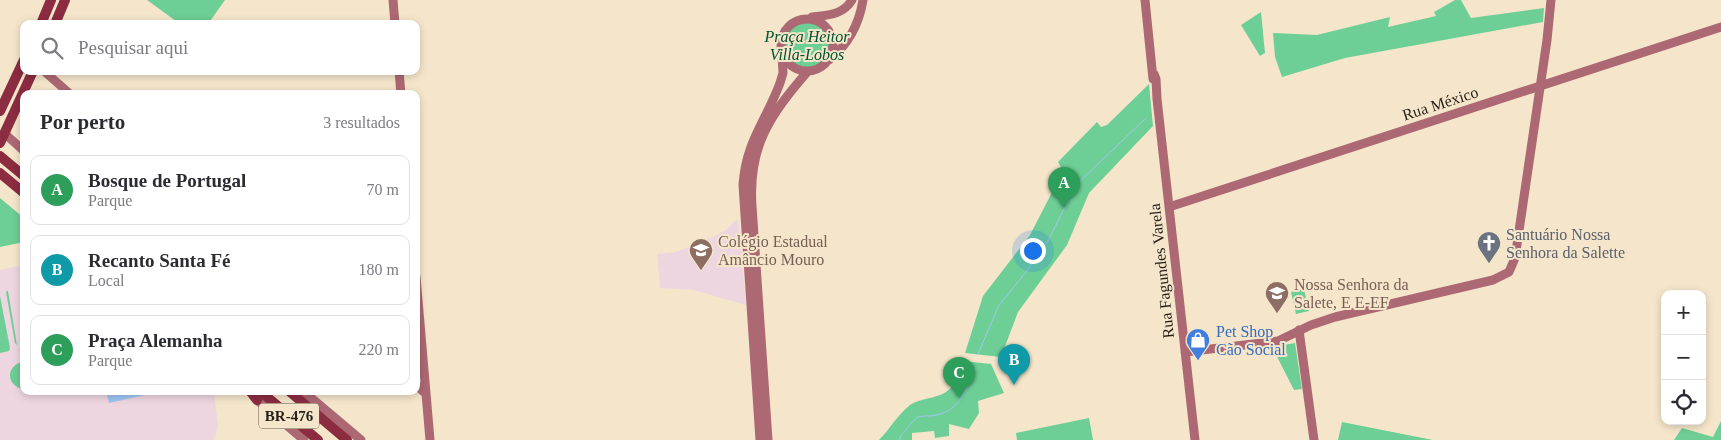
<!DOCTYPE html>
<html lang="pt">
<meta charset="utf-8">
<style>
:root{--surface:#fff;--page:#f7f7f7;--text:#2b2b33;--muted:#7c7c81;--line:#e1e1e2;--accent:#217723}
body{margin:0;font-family:"Times New Roman",serif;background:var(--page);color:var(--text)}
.controls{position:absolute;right:15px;bottom:15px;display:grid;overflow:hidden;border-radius:10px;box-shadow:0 2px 8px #0003}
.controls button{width:45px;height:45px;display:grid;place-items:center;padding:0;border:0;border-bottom:1px solid var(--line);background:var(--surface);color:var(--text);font:25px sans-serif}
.you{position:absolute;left:1032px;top:250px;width:18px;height:18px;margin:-12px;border:4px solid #fff;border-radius:50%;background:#1a73e8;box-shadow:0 0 0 8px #1a73e833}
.badge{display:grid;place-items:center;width:32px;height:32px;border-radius:50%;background:var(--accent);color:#fff;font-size:16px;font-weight:700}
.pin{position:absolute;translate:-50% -41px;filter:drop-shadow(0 1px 2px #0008)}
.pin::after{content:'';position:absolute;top:26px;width:18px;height:15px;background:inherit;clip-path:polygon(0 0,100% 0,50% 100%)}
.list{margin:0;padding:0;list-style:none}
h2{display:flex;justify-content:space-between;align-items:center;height:65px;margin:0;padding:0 20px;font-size:21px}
h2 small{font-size:16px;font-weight:400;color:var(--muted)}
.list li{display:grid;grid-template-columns:32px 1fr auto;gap:15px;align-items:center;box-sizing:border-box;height:70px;margin:0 10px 10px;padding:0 10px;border:1px solid var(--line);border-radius:10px}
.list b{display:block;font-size:19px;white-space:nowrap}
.list p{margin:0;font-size:16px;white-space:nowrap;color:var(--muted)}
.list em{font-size:16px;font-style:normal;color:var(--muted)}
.icon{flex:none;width:28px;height:28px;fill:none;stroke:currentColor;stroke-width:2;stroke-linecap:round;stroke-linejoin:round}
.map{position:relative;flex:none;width:1721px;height:440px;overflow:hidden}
.search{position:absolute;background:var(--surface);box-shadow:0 2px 8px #0003;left:20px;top:20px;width:400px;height:55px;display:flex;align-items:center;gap:12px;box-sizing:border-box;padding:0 18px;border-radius:10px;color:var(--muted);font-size:19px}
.panel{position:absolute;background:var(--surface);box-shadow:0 2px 8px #0003;left:20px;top:90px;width:400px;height:305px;border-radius:10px}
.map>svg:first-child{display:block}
.education{fill:#eed6e0}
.green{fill:#6ecf96}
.water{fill:#9ec6f3}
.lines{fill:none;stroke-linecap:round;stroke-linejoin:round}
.stream{stroke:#9ec6f3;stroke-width:1}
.secondary{stroke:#ad6973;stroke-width:9}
.highway{stroke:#8b2c41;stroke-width:10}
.labels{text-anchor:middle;stroke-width:4;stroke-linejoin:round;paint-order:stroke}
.shield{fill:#f5e6cb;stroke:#635b4c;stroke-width:1}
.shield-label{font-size:15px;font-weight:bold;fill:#251f16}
.park-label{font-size:16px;font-style:italic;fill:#00532f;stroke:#f5e6cb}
.street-label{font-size:16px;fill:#251f16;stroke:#f5e6cb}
.worship-label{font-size:16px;fill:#5b616d;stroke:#f5e6cb;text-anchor:start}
.education-label{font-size:16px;fill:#785e54;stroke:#f5e6cb;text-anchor:start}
.shop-label{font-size:16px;fill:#366cbe;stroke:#f5e6cb;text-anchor:start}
</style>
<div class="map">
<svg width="1721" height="440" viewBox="0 0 1721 440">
<rect width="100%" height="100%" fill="#f5e6cb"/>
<!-- education -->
<path class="education" d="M738,218L746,305L694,290L660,288L657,254L676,252L713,237L726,230Z
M24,265V391H214L218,426L214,440H0V270Z"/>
<!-- green -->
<path class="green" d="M147,0H225L208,24H180Z
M1455,0H1461L1471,18L1544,8L1543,22L1345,58L1282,77L1275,57L1273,33L1317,35L1390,17L1388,27L1436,16L1434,12Z
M1261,12L1265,53L1260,56L1241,25Z
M783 45a24 24 0 1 1 48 0a24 24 0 1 1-48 0Z
M1149,84L1153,126L1089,193L1067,245L1018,312L1001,357L965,353L983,296L1030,235L1063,171L1058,162L1097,122L1101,127L1107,125Z
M0,198L24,218V242L0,247Z
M1304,289L1309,311L1296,314L1291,292Z
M7,291H8L17,345L15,343L6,292Z
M0,296L10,348L9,351L0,353Z
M1295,343L1302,389L1294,390L1272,347Z
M963,361L991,364L1004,393L978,401L979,413L969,429L949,424V436L935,438L934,431L912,433V440H879C890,429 898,414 910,405C919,399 930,399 940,395C954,390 960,375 963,361Z
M21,362H24L23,389C7,386 5,368 21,362Z
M1089,418L1093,440H1017L1016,433Z
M1721,421V440H1674L1682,428L1713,437Z
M1342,422L1433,440H1338Z"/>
<!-- water -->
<path class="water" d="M106,391H144L145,395L109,403Z"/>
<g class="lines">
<!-- stream -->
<path class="stream" d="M978,354L999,305L1026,272L1048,241L1076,185L1146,118
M900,440V437C905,432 912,420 918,417C923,415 931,417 937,415C961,409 966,390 975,369"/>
<!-- secondary -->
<path class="secondary" d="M393,0L395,24
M1145,0L1153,79
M812,17C828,15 843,15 852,0
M781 45a26 26 0 1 1 52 0a26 26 0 1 1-52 0Z
M829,60C849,44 859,25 863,0
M44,71L70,94
M399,71L401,94
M1154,74L1156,79L1157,99L1195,440
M4,133L24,151
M1169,207L1721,27
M416,277L430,440
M1299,330L1314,440
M1185,352L1278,341L1311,325L1335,317L1493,280L1509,272L1515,258L1547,40L1551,0
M416,385L426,394
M303,391L361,440
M257,400L304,440
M760,440L743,185C746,141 766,121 780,83L783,73L782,55
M768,440L752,206C748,146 770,115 808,71"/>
<!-- highway -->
<path class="highway" d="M41,24L51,0
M55,24L65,0
M0,111L24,60
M0,143L33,71
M0,156L24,176
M0,173L24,193
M250,391L257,400
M260,391L318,440
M289,391L347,440"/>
</g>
<!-- icons -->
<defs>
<g id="church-pin" transform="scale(1.25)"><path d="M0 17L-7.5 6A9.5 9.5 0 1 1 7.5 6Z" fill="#6b7280" stroke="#f5e6cb"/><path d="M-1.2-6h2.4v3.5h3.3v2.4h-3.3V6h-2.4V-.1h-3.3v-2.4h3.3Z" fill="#fff"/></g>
<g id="school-pin" transform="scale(1.25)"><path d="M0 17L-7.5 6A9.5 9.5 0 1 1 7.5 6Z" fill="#8d6e63" stroke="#f5e6cb"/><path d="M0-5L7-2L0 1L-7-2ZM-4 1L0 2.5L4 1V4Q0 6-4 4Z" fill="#fff"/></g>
<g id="shop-pin" transform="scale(1.25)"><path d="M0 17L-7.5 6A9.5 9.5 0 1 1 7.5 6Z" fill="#3f7fe0" stroke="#f5e6cb"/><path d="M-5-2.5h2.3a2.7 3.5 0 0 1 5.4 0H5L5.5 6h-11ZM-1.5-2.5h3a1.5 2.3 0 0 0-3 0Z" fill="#fff"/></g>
</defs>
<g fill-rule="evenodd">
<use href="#church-pin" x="1489" y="243"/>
<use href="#school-pin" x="701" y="250"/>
<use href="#school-pin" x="1277" y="293"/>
<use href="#shop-pin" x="1198" y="340"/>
</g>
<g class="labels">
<!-- shield labels -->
<rect class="shield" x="259" y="403.5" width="60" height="25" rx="4"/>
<g class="shield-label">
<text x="289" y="421">BR-476</text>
</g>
<!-- park labels -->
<g class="park-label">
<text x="807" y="42">Praça Heitor<tspan x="807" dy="18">Villa-Lobos</tspan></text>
</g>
<!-- street labels -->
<g class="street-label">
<text transform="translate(1440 103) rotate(-18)" y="6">Rua México</text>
<text transform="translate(1161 271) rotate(-96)" y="6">Rua Fagundes Varela</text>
</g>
<!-- worship labels -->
<g class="worship-label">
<text x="1506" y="240">Santuário Nossa<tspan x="1506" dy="18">Senhora da Salette</tspan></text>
</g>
<!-- education labels -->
<g class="education-label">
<text x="718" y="247">Colégio Estadual<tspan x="718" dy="18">Amâncio Mouro</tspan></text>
<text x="1294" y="290">Nossa Senhora da<tspan x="1294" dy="18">Salete, E E-EF</tspan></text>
</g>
<!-- shop labels -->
<g class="shop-label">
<text x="1216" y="337">Pet Shop<tspan x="1216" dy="18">Cão Social</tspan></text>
</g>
</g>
</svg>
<div class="controls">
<button>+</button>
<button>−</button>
<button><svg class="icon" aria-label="locate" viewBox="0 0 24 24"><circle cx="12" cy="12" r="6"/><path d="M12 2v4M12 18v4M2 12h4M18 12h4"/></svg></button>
</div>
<div class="you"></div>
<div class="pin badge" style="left:1064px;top:208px;background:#2e9e5b">A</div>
<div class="pin badge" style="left:1014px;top:385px;background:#0f9aa8">B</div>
<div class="pin badge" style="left:959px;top:398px;background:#2e9e5b">C</div>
<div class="search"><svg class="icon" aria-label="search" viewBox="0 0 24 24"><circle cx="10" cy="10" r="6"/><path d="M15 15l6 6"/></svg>Pesquisar aqui</div>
<section class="panel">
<h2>Por perto<small>3 resultados</small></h2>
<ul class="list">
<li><span class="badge" style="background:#2e9e5b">A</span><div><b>Bosque de Portugal</b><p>Parque</p></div><em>70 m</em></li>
<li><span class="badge" style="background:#0f9aa8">B</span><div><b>Recanto Santa Fé</b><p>Local</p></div><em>180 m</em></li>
<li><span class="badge" style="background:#2e9e5b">C</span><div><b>Praça Alemanha</b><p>Parque</p></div><em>220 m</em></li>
</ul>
</section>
</div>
